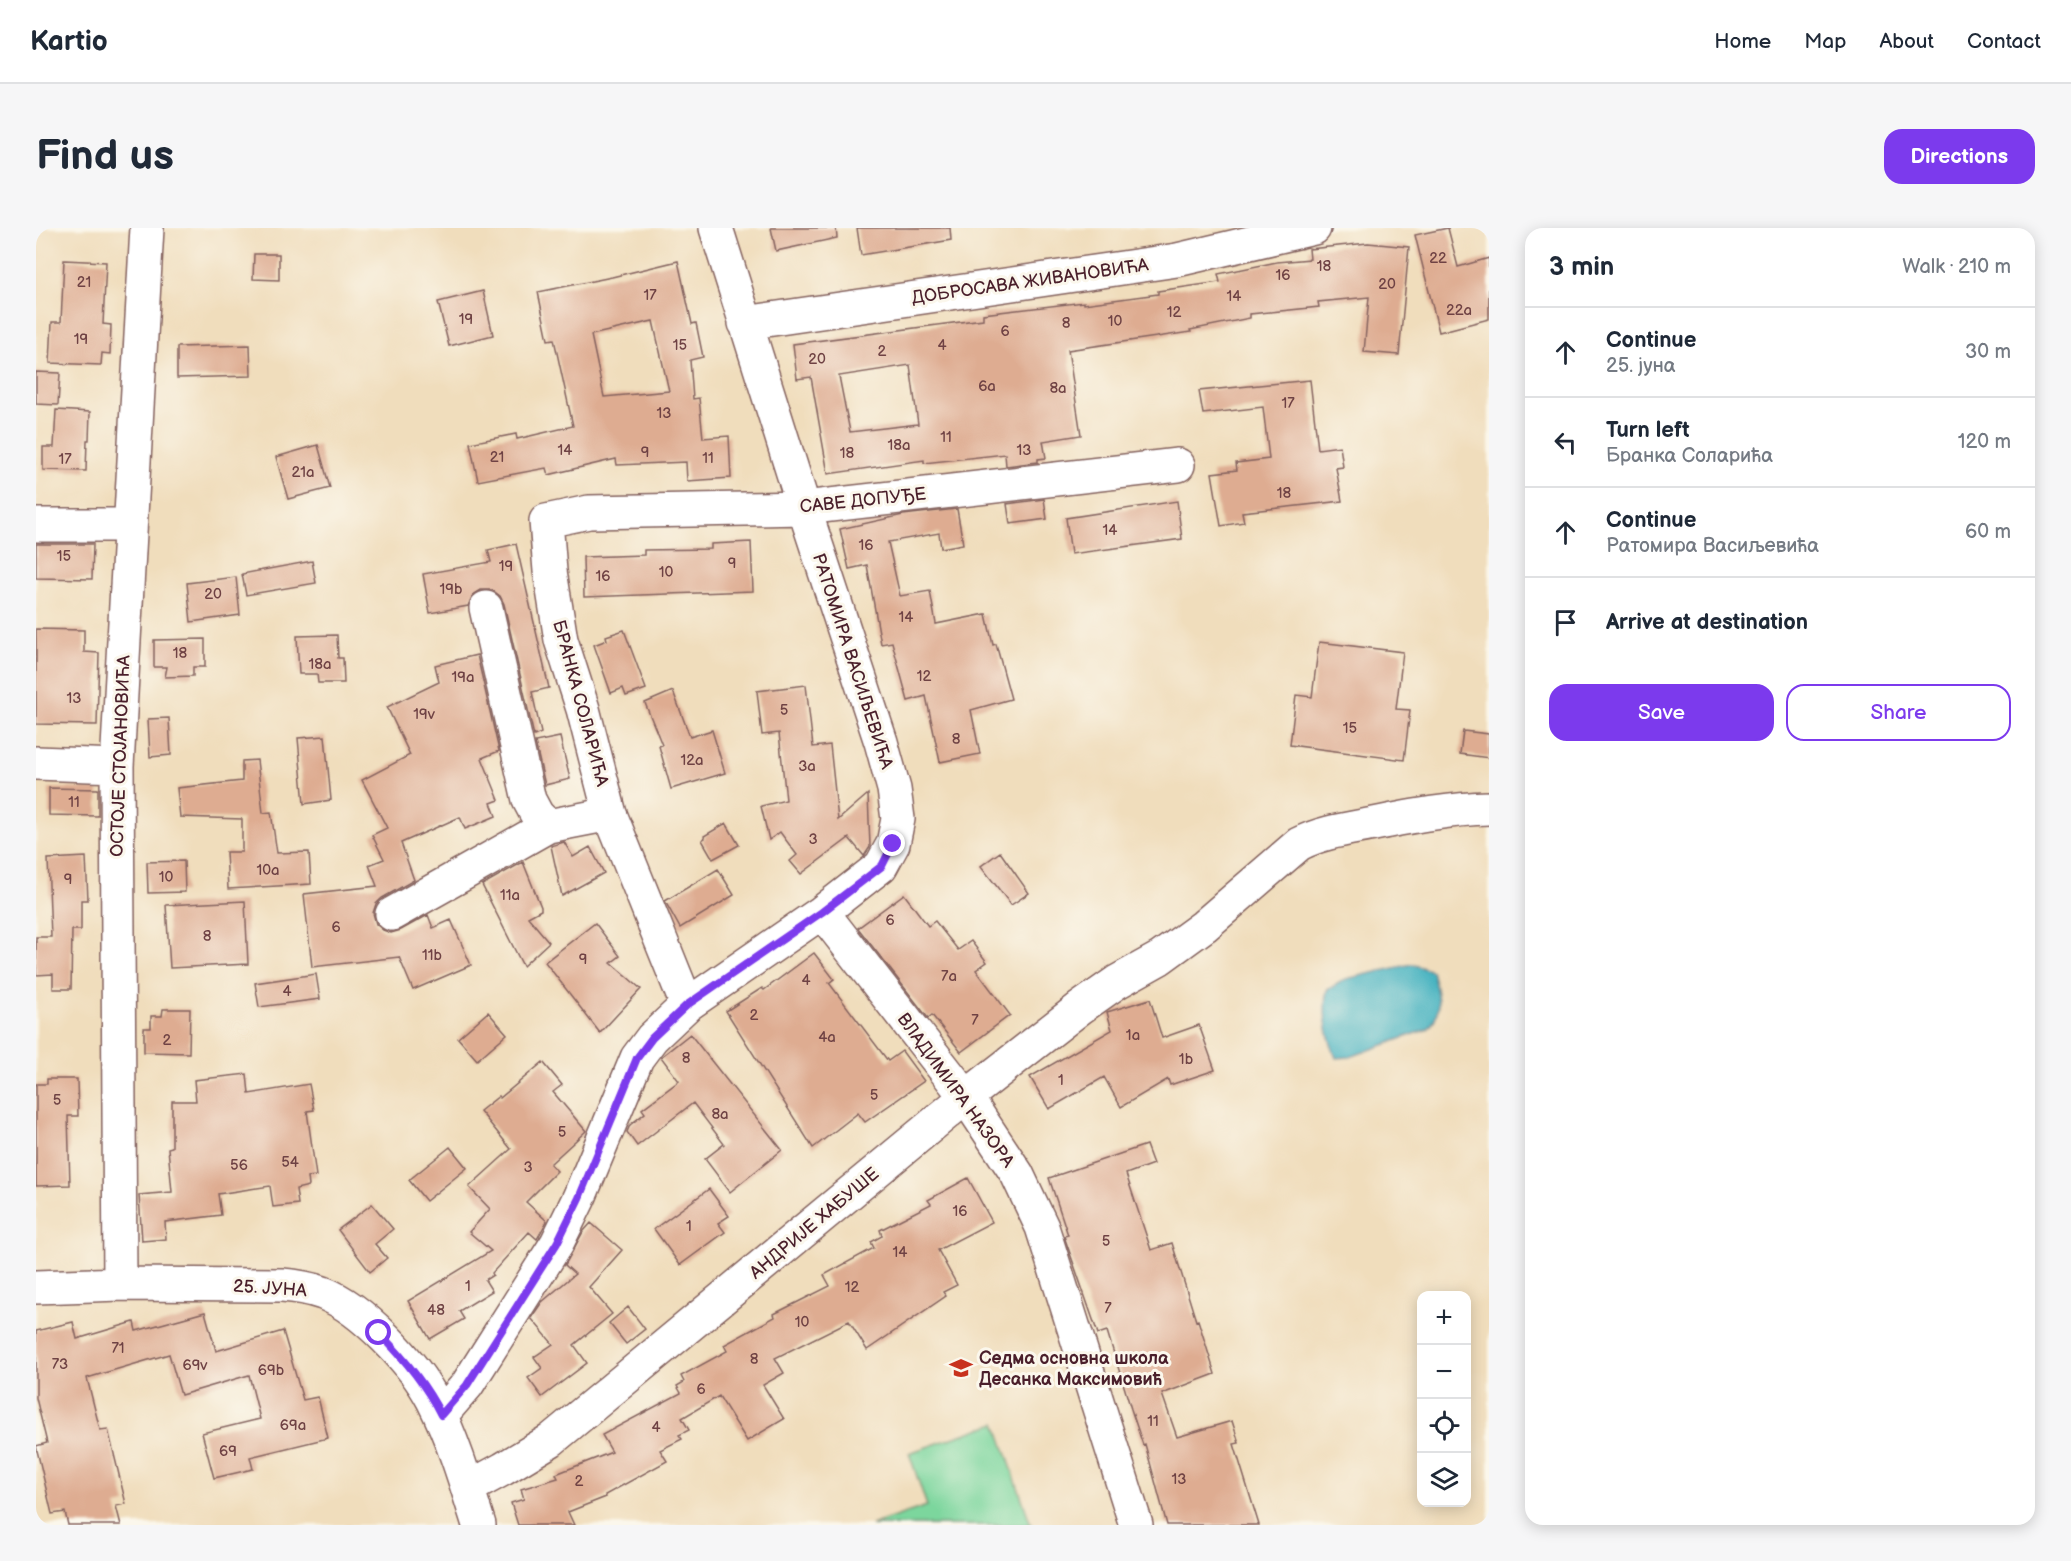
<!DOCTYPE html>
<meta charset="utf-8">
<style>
:root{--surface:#fff;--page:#f6f6f7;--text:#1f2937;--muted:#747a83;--line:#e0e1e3;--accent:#7c3aed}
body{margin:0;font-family:"Balsamiq Sans",sans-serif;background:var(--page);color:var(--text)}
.controls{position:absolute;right:18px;bottom:18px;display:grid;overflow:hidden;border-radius:12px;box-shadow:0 3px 15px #0003}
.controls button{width:54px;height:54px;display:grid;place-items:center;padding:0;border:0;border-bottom:2px solid var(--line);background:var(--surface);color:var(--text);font:30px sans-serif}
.stop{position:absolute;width:18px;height:18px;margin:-14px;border:4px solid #7c3aed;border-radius:50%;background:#fff}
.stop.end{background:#7c3aed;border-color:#fff;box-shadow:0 2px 6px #0008}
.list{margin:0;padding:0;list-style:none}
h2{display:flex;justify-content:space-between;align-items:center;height:78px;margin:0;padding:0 24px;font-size:26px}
h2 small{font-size:20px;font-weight:400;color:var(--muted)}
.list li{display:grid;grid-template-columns:39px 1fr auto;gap:18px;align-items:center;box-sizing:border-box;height:90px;padding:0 24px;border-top:2px solid var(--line)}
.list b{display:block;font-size:22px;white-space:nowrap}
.list p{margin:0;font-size:20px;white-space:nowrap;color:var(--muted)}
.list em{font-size:20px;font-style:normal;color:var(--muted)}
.actions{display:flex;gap:12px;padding:18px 24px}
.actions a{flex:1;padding:14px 0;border:2px solid var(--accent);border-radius:18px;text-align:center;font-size:21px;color:var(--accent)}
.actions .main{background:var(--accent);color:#fff}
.icon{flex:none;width:33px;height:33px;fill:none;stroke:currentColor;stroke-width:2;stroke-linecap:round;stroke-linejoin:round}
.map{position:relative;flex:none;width:1453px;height:1297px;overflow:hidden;border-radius:18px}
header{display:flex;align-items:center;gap:36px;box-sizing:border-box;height:84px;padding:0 30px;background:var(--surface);border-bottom:2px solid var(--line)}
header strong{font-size:28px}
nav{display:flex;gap:33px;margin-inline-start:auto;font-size:21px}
.intro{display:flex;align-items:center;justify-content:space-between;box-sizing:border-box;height:144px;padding:0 36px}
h1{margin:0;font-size:42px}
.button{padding:15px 27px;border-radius:18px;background:var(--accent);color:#fff;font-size:21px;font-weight:700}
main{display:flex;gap:36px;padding:0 36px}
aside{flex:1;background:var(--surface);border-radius:18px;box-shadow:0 3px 15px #0003}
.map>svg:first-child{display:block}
.green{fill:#7cd69d;stroke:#637a64;stroke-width:1.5}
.water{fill:#43b1bf;stroke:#466875;stroke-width:1.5}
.building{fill:#deac91;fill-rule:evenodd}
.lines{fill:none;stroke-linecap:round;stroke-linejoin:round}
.minor-casing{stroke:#84625e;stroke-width:36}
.minor{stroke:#fff;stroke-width:33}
.route{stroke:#7c3aed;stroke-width:8}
.labels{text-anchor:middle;stroke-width:6;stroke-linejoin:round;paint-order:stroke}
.number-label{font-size:15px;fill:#6f4244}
.street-label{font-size:18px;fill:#4a1f2b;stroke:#fbf7ec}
.poi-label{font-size:18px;font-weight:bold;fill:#4a1f2b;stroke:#fbf7ec;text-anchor:start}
</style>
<header>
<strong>Kartio</strong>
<nav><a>Home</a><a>Map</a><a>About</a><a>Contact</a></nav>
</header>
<div class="intro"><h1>Find us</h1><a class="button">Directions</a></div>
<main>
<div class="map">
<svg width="1453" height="1297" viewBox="0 0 1453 1297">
<rect width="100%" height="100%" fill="#fbf7ec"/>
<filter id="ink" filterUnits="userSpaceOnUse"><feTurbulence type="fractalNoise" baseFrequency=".0167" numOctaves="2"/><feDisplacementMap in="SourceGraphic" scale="12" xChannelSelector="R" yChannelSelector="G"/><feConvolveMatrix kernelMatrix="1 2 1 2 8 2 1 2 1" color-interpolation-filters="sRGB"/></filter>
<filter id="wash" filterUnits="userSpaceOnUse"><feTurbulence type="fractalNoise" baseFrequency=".008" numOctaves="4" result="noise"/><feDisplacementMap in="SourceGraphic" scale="24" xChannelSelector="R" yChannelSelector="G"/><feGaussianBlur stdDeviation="1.35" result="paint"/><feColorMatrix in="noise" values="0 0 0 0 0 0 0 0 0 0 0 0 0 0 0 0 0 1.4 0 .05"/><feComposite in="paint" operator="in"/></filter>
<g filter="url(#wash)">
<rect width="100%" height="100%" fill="#f0ddbc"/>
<!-- green -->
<path class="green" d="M960,1195L995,1297H835L891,1278L873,1225Z"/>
<!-- water -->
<path class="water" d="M1376,736L1396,743C1401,764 1408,784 1392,801L1314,829L1300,830C1291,808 1286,785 1291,762L1310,751Z"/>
<g id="blocks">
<!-- building -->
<path class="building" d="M735,0H800L801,10L740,23Z
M821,0H914L915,12L825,27Z
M1412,0L1422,39L1453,30V91L1403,104L1379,7Z
M1332,15L1373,19L1363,127L1328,124L1333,69L1282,74L1283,79L1214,86V90L1154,102L1155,104L1032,122L1045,207L1007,213L1010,230L1002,231V234L970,238L969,226L888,235V232L792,246L775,149L761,151L757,116L947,91V86L1048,74V76L1122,66V63L1184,54L1182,46L1241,34L1274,31L1273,21ZM874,137L882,196L814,204L803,148Z
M218,26H243V52L217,51Z
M28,32L70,34L67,96L75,97L74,126L66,125L65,137L14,135L16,94H25Z
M642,33L656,96L660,95L667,129L654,132L657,171L663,170L667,210L693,208L695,250L651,253L650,234L581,237L580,231L512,247L510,240L442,253L434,215L480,206L481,211L537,198L518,111L512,112L502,64L576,49ZM617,93L633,163L568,169L555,107Z
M447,63L457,107L413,118L402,74Z
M214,117L215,148L141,150V119Z
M0,144L24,145L22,177L0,176Z
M1274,152L1282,221L1304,218L1307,239L1300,240L1306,273L1206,284L1208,294L1185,298L1176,245L1201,242L1200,235L1233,231L1227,179L1167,186L1163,163Z
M20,182L54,184L53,212H51L50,243L7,242V219H18Z
M282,217L294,260L252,271L240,229Z
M1008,271L1011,291L974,296L971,276Z
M1141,273L1146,311L1035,326L1030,290Z
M921,281L927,316L905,320L903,305L852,314L864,368L894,363L900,396L950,386L957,417L960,416L975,471L935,482L944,526L904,534L890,468L872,473L856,414L845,416L831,337L813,341L804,301L867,287Z
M715,314L717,363L548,369L547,329L608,327V322L675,321V316Z
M0,316H57L56,351L0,350Z
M480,316L513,460L496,464L505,505L498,508L468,376L464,368L456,362H445L437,367L432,378L394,385L387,346L455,334L452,322Z
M276,333L280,355L210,367L206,346Z
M200,349L204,387L155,394L151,355Z
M0,401L48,402V424L63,425L61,497L0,496Z
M588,402L610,461L590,468L587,460L575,465L558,417L571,412L570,408Z
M301,407L302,430H307L308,455H282L281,446H263L261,408Z
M169,411V439H157V448L129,449L131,439H118V412Z
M1283,414L1367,424L1360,481L1374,482L1368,532L1254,517L1260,467L1276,469Z
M441,427L463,523L446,530L463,572L455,575L460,588L429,601L424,589L365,615L378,652L346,670L340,676L337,685L340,696L347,702L355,705L365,702L392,687L397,700L415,692L435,737L377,762L363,729L276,739L268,666L341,658L333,637L348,631L336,607L351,600L326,552L374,527L351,479L403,454L399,437Z
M770,457L777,519L794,517L802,592L832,566L834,619L828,628L813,610L765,646L754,633L761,627L744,604L733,612L725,578L750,572L743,505L726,507L721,463Z
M637,463L654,509L676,502L689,545L635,561L623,518L626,517L609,475Z
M133,490L135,527L114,529L112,491Z
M1427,503L1453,506V530L1424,526Z
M289,508L295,572L268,576L262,510Z
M524,509L534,551L509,557L499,514Z
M221,532L227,585L235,584L241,625L273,624L275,656L192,661L190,624H206V591L144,589L141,560L206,553V533Z
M13,560L62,561V588L13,587Z
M690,595L703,617L677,631L666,612L669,610L668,608Z
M528,614L537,629L554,619L568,645L526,668L515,618Z
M964,624L993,665L975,677L945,638Z
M50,629L52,672H45V702H36L35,761H17V746L0,747V709H15L12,631Z
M148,633L149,664L112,665L111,634Z
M487,634L505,679V682L492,689L513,714L487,738L446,657Z
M682,641L698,667L644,700L629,673Z
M868,666L892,698L899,693L922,722L935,713L951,734L940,742L974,787L925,824L896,787L892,790L822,700Z
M209,673L212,736L134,740L130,677Z
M559,695L584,728L575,735L605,761L564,805L509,734Z
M778,725L798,751L793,755L852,833L866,823L888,853L829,894L822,885L777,920L690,783L726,760L728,762Z
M280,746L284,771L223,779L219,755Z
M1114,771L1126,810L1163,797L1179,842L1134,857L1132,851L1085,879L1068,849L1013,881L994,849L1076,802L1071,784Z
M127,781H154L153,825L108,824V800H115V788H126Z
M452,784L471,806L441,832L422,810Z
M654,806L746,922L694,964L669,931L688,916L657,875L601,918L591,904L594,897L609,885L606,881L643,853L625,829Z
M507,834L526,857L517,864L550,903L514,936L521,943L490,974L511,993L501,1011L493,1004L456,1045L457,1047L449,1052L456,1063L423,1083L428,1091L394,1111L372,1073L455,1023L433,1004L454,981L433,959L475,921L444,883L463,868L464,870Z
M211,846L213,866L273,856L278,882L271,883L280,948L272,949L273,958L260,961L262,976L237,979L234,958L182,966L185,987L129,994L130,1011L106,1013L103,967L136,964L132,920L136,919V873H160L158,852Z
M11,851H41L42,888H32L34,957L0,958V856H11Z
M1110,917L1117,936L1090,946L1115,1022L1136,1015L1160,1093L1162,1092L1179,1146L1126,1166L1141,1209L1196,1193L1203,1215L1198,1216L1223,1297H1131L1109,1216L1107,1217L1095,1181L1071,1103L1062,1106L1028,1008L1032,1007L1013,950Z
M414,919L431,940L390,973L373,952Z
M932,950L956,994L902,1022L921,1057L907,1064L910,1068L831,1122L813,1093L739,1130L748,1145L727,1157L748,1191L711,1213L683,1168L646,1190L653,1202L643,1207L646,1211L624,1222L631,1233L569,1267L570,1269L532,1284L538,1297H482L475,1275L488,1271L485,1261L522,1250L520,1246L576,1224L566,1207L645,1165L641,1158L648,1154L645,1148L691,1123L688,1117L739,1089L738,1086L794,1058L788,1047L838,1020L835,1014L846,1008L844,1002L895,976L892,972Z
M673,961L693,988L682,995L689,1004L644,1037L618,1001Z
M336,976L357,1001L339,1016L351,1030L334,1044L302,1002Z
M555,995L586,1022L553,1059L576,1086L538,1117L551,1135L506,1169L492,1150L506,1140L498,1129L517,1116L495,1090L506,1074L539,1046L529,1037L547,1004Z
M592,1079L609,1101L590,1116L573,1095Z
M169,1084L180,1123L247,1103L267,1172L282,1169L292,1210L214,1229L217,1241L178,1250L166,1205L224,1191L213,1147L145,1167L133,1126L51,1150L64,1202L72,1201L90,1276L80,1278L85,1297H32L29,1284L16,1286L0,1218L11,1215L0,1170V1103L37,1094L41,1111L98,1094L100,1103Z"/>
</g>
</g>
<g filter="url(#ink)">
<use href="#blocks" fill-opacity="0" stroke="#84625e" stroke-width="1.5"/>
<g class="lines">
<!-- minor casing -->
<g class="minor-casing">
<path id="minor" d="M709,95L1141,32L1278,0
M0,297H94
M450,380L493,572L501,587L512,598L574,586
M0,535L81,538
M786,684L930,869L981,946L1006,999L1100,1297
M356,686L512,598
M651,777L574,586L547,481L525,412L514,343L510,293L553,284L768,280L1142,237
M84,1056L81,538L111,0
M0,1059L84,1056L246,1057C260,1058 273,1060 287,1065C326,1080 378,1135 397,1172C417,1211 430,1255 443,1297
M405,1187L431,1157L521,1015L543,970L601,830L616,810L651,777L786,684L845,638L857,616L862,591L858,561L845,514L768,280L680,0
M432,1260L467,1241L515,1212L930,869L1044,780L1081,754L1124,730L1168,698L1263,616C1286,604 1312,601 1338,596C1377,588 1414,581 1453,580"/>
</g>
<!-- minor -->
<use href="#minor" class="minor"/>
</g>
</g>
<g class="lines" filter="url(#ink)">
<!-- route -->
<path class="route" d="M343,1105C368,1130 389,1155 405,1187L431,1157L521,1015L543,970L601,830L616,810L651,777L786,684L846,638L857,616"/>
</g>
<!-- icons -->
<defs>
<g id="school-bare" transform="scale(1.8)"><path d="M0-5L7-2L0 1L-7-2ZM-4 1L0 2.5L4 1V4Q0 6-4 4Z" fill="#c8321e" stroke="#fbf7ec" stroke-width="2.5" paint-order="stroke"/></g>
</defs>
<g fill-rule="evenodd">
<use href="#school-bare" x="925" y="1140"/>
</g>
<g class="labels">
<!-- number labels -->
<g class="number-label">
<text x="1402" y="35">22</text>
<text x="1288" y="43">18</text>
<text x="1247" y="52">16</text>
<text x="48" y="59">21</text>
<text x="1351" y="61">20</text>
<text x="614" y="72">17</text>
<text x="1198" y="73">14</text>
<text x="1423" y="87">22a</text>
<text x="1138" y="89">12</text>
<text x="430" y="96">19</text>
<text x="1079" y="98">10</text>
<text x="1030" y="100">8</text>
<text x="969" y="108">6</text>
<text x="45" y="116">19</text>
<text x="644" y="122">15</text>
<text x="906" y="122">4</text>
<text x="846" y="128">2</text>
<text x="781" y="136">20</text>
<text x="951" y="163">6a</text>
<text x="1022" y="165">8a</text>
<text x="1252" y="180">17</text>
<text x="628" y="190">13</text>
<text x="910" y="214">11</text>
<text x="863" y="222">18a</text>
<text x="529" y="227">14</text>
<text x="988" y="227">13</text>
<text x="609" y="229">9</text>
<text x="811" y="230">18</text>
<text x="461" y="234">21</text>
<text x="672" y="235">11</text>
<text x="29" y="236">17</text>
<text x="267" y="249">21a</text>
<text x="1248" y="270">18</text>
<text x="1074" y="307">14</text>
<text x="830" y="322">16</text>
<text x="28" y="333">15</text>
<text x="696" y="340">9</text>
<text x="470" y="343">19</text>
<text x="630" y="349">10</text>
<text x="567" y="353">16</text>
<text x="415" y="366">19b</text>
<text x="177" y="371">20</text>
<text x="870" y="394">14</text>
<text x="144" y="430">18</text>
<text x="284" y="441">18a</text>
<text x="888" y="453">12</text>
<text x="427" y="454">19a</text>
<text x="38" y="475">13</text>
<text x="748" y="487">5</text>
<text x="388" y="491">19v</text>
<text x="1314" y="505">15</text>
<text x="920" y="516">8</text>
<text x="656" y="537">12a</text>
<text x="771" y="543">3a</text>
<text x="38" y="579">11</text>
<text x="777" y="616">3</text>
<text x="232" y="647">10a</text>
<text x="130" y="654">10</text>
<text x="32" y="656">9</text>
<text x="474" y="672">11a</text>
<text x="854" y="697">6</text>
<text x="300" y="704">6</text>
<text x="171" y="713">8</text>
<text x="396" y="732">11b</text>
<text x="547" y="736">9</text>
<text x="913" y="753">7a</text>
<text x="770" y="757">4</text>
<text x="251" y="768">4</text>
<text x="718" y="792">2</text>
<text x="939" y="797">7</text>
<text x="1097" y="812">1a</text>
<text x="791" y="814">4a</text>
<text x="131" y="817">2</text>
<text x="650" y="835">8</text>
<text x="1150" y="836">1b</text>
<text x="1025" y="857">1</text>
<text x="838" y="872">5</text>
<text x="21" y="877">5</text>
<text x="684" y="891">8a</text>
<text x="526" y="909">5</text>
<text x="254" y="939">54</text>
<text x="203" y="942">56</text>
<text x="492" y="944">3</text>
<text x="924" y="988">16</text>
<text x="653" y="1003">1</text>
<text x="1070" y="1018">5</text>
<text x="864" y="1029">14</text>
<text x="432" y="1063">1</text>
<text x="816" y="1064">12</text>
<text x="1072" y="1085">7</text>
<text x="400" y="1087">48</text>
<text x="766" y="1099">10</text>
<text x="82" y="1125">71</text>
<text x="718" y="1136">8</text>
<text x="24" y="1141">73</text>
<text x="159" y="1142">69v</text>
<text x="235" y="1147">69b</text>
<text x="665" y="1166">6</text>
<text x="1117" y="1198">11</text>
<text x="257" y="1202">69a</text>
<text x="620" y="1204">4</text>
<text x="192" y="1228">69</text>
<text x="1143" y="1256">13</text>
<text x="543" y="1258">2</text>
</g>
<!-- street labels -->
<g class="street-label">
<text transform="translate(994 53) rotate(-8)" y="6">ДОБРОСАВА ЖИВАНОВИЋА</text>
<text transform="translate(827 272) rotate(-6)" y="6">САВЕ ДОПУЂЕ</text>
<text transform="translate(817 433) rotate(72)" y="6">РАТОМИРА ВАСИЉЕВИЋА</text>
<text transform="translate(545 475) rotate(75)" y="6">БРАНКА СОЛАРИЋА</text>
<text transform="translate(84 528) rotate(-88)" y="6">ОСТОЈЕ СТОЈАНОВИЋА</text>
<text transform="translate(920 862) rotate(54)" y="6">ВЛАДИМИРА НАЗОРА</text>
<text transform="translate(778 995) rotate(-40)" y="6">АНДРИЈЕ ХАБУШЕ</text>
<text transform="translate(234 1060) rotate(4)" y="6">25. ЈУНА</text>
</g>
<!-- poi labels -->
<g class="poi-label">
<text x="943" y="1136">Седма основна школа<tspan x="943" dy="21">Десанка Максимовић</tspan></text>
</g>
</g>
</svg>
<div class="controls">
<button>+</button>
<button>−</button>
<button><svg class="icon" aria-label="locate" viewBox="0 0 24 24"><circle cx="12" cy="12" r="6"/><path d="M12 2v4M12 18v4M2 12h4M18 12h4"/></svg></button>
<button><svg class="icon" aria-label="layers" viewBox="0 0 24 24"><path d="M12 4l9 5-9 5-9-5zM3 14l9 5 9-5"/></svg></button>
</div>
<div class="stop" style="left:343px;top:1105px"></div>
<div class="stop end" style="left:857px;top:616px"></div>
</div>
<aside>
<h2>3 min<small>Walk · 210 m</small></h2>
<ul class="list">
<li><svg class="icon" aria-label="ahead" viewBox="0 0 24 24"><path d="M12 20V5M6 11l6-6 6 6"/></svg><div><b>Continue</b><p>25. јуна</p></div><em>30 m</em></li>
<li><svg class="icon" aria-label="left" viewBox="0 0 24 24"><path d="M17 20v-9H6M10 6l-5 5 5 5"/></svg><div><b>Turn left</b><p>Бранка Соларића</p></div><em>120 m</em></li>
<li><svg class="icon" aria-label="ahead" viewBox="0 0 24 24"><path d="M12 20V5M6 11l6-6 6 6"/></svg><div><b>Continue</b><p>Ратомира Васиљевића</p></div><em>60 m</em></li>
<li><svg class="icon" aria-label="arrive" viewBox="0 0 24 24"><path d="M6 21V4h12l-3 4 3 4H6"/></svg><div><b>Arrive at destination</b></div></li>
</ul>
<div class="actions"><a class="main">Save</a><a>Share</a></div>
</aside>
</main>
